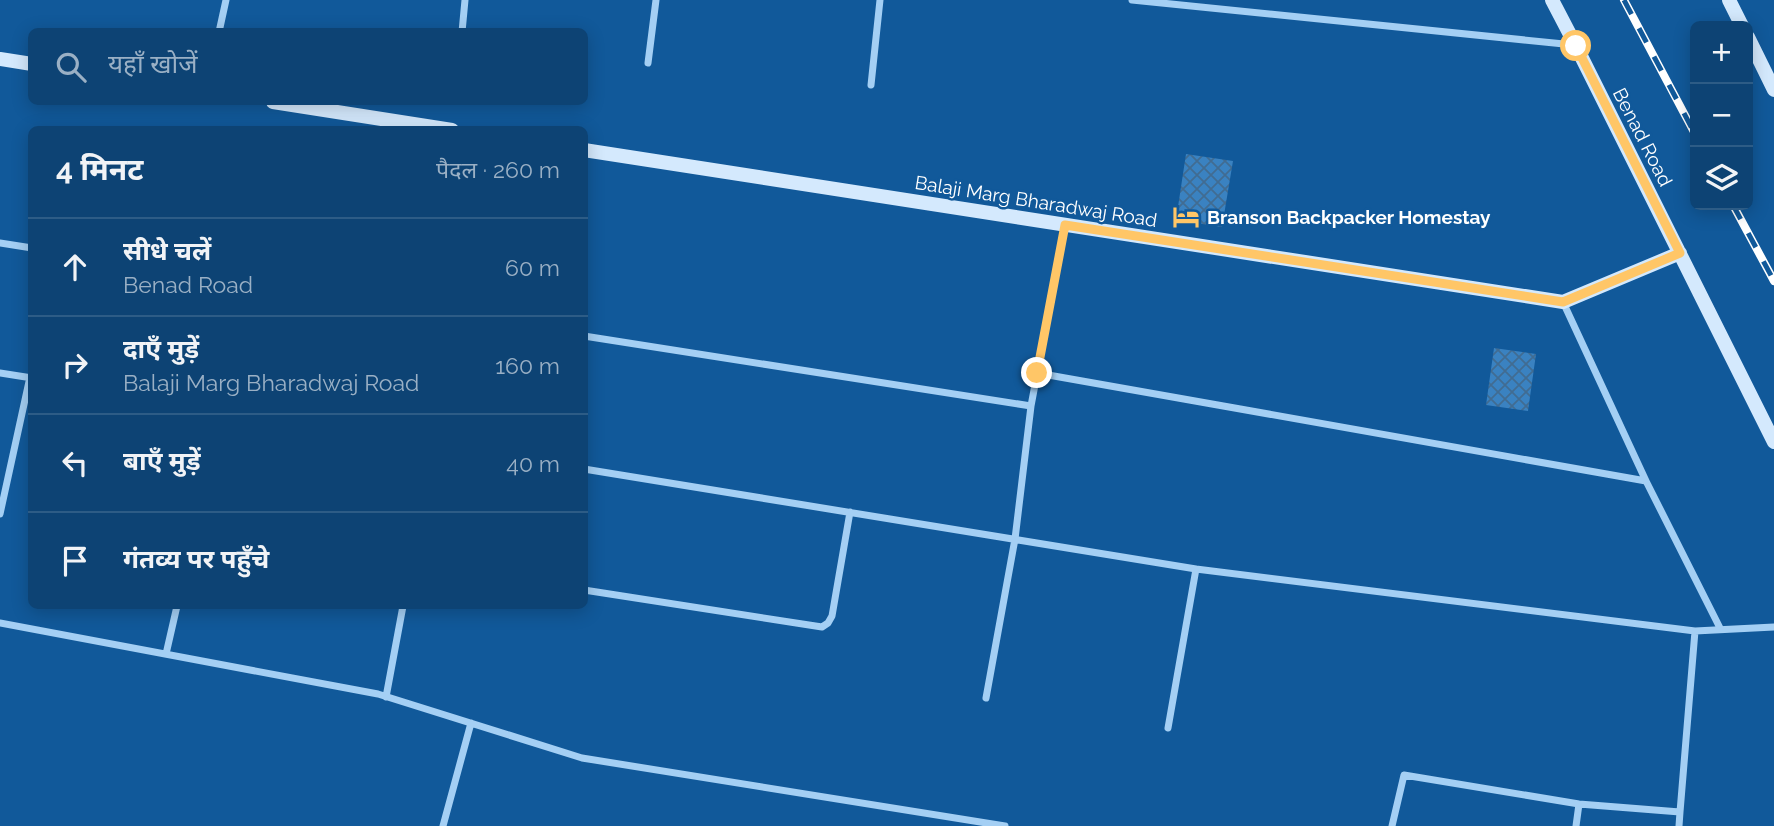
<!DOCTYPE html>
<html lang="hi">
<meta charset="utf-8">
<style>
:root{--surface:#0d4374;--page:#164a79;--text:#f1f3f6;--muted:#9ab0c5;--line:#2d5c86}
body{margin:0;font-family:Raleway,"Noto Sans Devanagari",sans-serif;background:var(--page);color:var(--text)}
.controls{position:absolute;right:21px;top:21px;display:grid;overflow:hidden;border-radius:10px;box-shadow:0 4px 18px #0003}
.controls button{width:63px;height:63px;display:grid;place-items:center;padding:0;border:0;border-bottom:2px solid var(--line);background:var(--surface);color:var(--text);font:35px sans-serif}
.stop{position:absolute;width:21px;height:21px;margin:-16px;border:5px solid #ffc667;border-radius:50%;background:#fff}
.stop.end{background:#ffc667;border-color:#fff;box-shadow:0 2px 7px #0008}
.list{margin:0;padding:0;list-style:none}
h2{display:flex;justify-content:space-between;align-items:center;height:91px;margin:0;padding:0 28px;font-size:30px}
h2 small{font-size:23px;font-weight:400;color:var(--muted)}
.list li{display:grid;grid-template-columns:46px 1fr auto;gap:21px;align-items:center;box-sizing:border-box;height:98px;padding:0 28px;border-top:2px solid var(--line)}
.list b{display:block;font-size:26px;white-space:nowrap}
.list p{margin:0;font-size:23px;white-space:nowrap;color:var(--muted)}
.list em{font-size:23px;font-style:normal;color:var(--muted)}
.icon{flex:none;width:38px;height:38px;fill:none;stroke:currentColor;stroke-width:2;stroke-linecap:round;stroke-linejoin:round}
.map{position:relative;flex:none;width:1774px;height:826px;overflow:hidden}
.search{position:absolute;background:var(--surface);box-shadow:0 4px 18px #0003;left:28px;top:28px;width:560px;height:77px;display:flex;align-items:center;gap:18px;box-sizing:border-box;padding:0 24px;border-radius:10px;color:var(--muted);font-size:26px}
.panel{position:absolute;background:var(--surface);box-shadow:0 4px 18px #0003;left:28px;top:126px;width:560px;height:483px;border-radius:10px}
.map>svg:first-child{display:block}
.building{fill:url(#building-cross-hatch)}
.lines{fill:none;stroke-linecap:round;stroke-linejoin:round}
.street{stroke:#a4cff4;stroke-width:7}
.secondary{stroke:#d4e9fd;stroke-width:14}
.rail-casing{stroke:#fff;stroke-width:8}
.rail{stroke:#11599a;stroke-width:5;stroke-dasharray:16;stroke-linecap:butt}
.route{stroke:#ffc667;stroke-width:9}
.labels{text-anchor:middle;stroke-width:5;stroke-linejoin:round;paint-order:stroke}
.street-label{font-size:19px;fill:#fff;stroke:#11599a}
.poi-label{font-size:19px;font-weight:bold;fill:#fff;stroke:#11599a;text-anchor:start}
</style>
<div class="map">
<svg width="1774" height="826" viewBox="0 0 1774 826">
<defs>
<pattern id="building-cross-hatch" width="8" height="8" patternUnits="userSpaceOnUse" patternTransform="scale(1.75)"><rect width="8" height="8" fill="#3a82c1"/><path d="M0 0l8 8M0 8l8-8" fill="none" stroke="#416c92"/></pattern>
</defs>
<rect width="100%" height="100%" fill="#11599a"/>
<!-- building -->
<path class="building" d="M1186,154L1233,161L1222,227L1176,220Z
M1494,348L1536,354L1528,411L1486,405Z"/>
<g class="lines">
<!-- street -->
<path class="street" d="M1132,0L1574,45
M219,32L226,0
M462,32L465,0
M648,63L656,0
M871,85L880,0
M0,243L32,248
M584,336L1031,406
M0,373L32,378
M1037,373L1646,481L1563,302
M584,469L1196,569L1695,631
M1646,481L1720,628
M0,514L30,377
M584,590L822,627L828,623L832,616L850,512
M0,623L378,694L582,758L1005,826
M166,654L177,606
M386,697L403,606
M986,698L1015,539L1031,406L1065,225
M1168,728L1196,569
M443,826L471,723
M1392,826L1404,775L1579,804L1680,812L1695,631L1774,627
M1576,826L1579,804
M1679,826L1680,812"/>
<!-- secondary -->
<path class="secondary" d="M1552,0L1576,46L1774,442
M1729,0L1742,26
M1748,37L1774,90
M0,59L32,64
M273,102L452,130
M584,150L1563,302L1680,253"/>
<!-- rail casing -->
<g class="rail-casing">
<path id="rail" d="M1624,0L1695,134
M1733,205L1774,281"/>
</g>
<!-- rail -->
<use href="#rail" class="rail"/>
</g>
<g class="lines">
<!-- route -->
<path class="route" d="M1037,373L1065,225L1563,302L1680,253L1576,46"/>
</g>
<!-- icons -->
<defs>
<g id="hotel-bare" transform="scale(2.1)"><path d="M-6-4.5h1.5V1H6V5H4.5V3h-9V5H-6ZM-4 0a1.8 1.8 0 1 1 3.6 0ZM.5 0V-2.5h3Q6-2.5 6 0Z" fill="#ffc667" stroke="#11599a" stroke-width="2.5" paint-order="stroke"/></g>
</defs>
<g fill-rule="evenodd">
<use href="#hotel-bare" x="1186" y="217"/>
</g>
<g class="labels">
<!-- street labels -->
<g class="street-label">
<text transform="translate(1643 137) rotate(63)" y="7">Benad Road</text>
<text transform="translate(1036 201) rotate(9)" y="7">Balaji Marg Bharadwaj Road</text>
</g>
<!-- poi labels -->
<g class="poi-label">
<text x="1207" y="224">Branson Backpacker Homestay</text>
</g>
</g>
</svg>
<div class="controls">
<button>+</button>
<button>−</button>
<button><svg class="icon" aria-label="layers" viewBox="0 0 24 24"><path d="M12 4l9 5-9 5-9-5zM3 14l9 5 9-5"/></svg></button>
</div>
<div class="stop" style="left:1576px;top:46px"></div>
<div class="stop end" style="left:1037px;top:373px"></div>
<div class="search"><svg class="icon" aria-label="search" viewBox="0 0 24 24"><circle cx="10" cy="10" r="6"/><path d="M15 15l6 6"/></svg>यहाँ खोजें</div>
<section class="panel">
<h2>4 मिनट<small>पैदल · 260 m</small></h2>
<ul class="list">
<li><svg class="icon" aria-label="ahead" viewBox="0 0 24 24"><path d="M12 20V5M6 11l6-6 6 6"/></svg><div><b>सीधे चलें</b><p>Benad Road</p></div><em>60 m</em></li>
<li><svg class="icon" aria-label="right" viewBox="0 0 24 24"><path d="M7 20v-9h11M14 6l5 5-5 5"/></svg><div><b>दाएँ मुड़ें</b><p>Balaji Marg Bharadwaj Road</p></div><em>160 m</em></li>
<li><svg class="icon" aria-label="left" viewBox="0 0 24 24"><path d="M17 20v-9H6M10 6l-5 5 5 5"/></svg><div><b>बाएँ मुड़ें</b></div><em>40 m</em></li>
<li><svg class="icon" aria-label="arrive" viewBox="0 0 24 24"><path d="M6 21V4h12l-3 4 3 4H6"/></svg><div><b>गंतव्य पर पहुँचे</b></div></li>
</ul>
</section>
</div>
